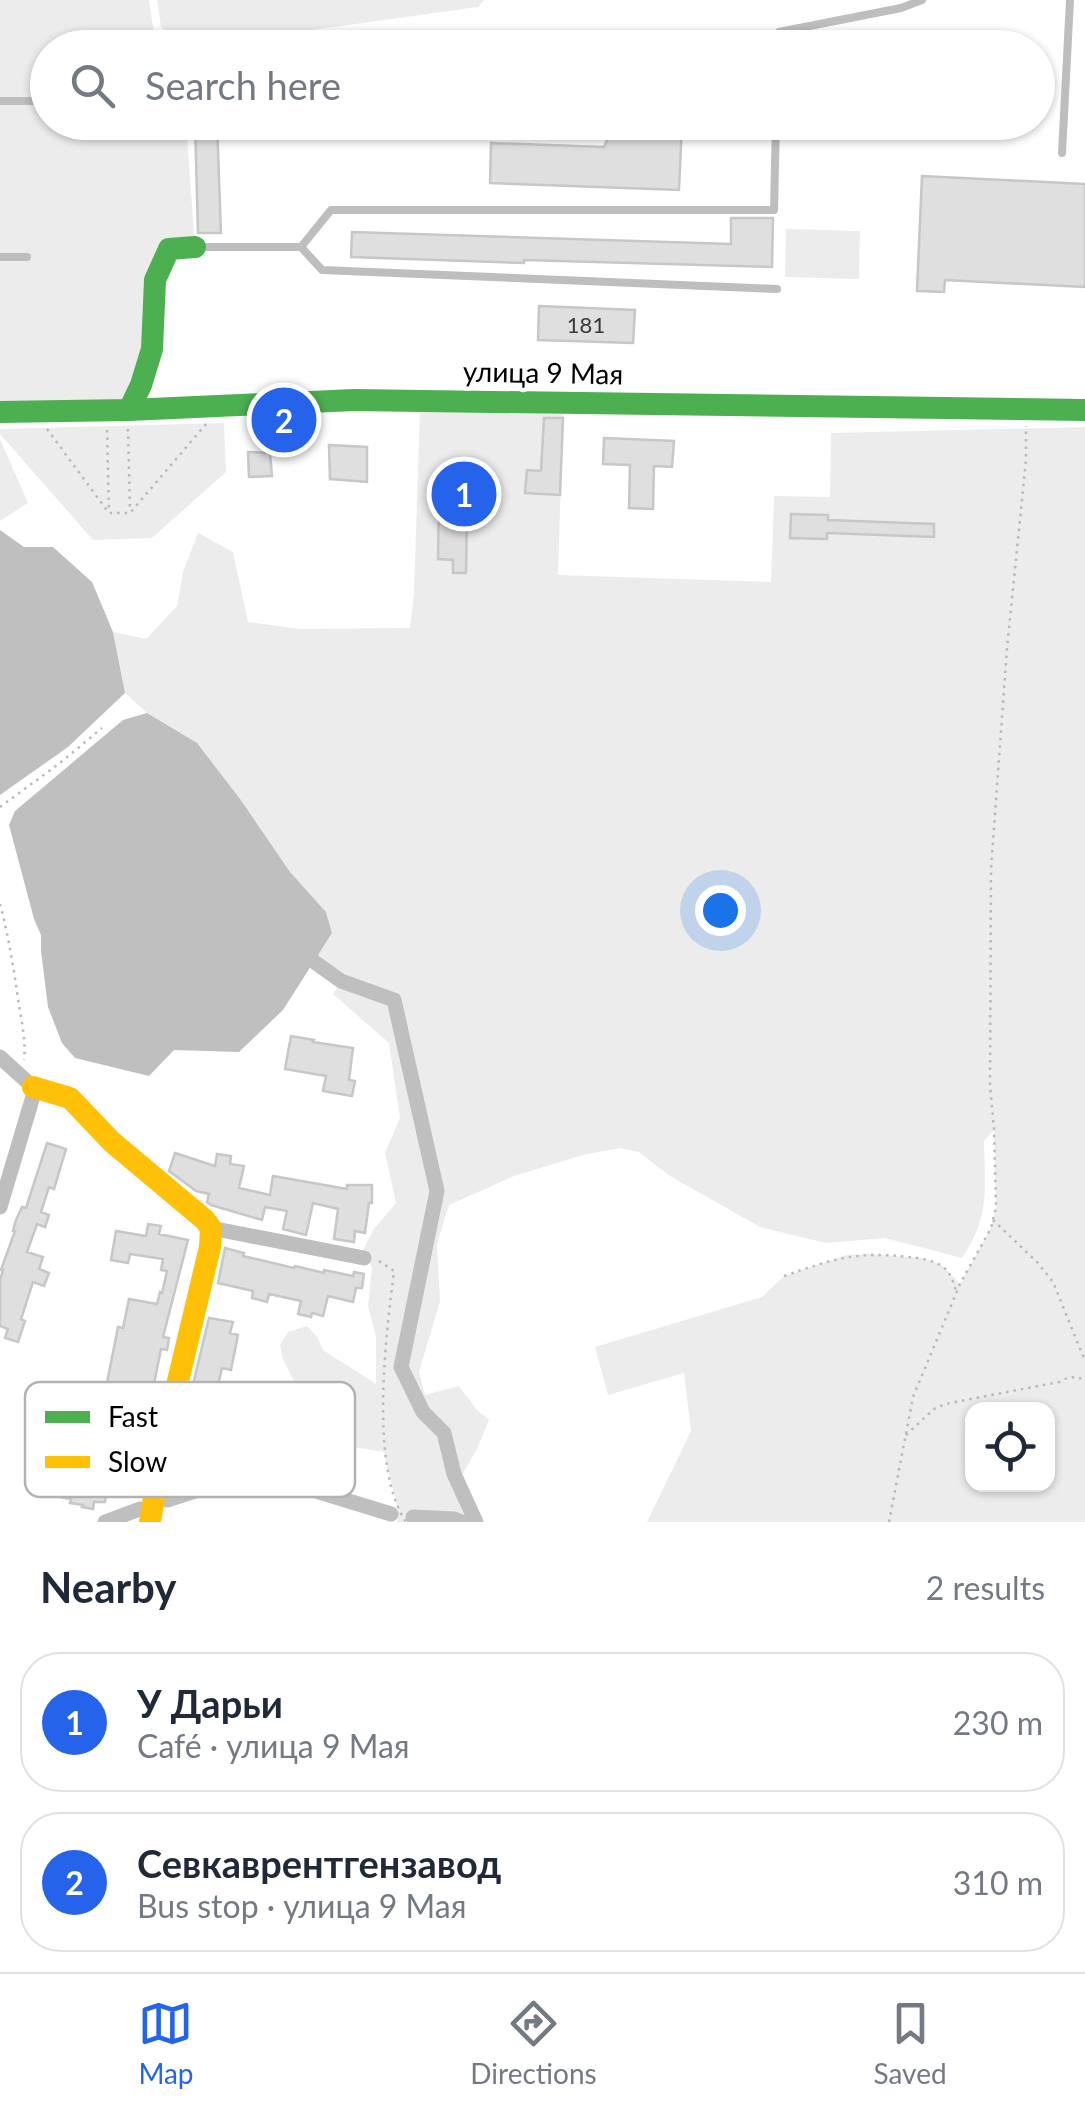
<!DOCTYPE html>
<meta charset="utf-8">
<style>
:root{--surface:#fff;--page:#f2f2f3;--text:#1f2937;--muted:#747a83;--line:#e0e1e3;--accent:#2563eb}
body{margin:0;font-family:Lato,sans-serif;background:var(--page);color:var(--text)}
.controls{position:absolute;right:30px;bottom:30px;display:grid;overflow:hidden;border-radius:20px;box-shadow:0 2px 8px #0004}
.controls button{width:90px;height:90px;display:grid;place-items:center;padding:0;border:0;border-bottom:2px solid var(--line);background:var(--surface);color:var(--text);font:50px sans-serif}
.you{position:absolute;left:720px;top:910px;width:35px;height:35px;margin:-25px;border:8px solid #fff;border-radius:50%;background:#1a73e8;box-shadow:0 0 0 15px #1a73e833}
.badge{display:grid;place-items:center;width:65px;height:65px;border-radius:50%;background:var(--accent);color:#fff;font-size:32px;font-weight:700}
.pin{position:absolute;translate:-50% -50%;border:5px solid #fff;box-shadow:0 2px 10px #0006}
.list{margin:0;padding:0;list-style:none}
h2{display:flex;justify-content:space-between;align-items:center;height:130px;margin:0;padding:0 40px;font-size:42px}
h2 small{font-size:32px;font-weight:400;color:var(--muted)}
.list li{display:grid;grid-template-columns:65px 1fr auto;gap:30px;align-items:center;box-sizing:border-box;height:140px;margin:0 20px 20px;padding:0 20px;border:2px solid var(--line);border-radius:40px}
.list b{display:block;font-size:38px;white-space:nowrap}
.list p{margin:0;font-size:32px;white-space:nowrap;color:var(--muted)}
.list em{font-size:32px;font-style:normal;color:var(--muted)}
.icon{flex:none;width:55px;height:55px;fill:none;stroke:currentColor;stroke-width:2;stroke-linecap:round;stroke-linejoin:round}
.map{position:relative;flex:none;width:1085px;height:1522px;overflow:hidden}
.search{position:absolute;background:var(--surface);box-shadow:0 2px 8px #0004;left:30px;right:30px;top:30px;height:110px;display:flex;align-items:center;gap:25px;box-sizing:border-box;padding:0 35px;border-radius:55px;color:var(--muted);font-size:38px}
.sheet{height:450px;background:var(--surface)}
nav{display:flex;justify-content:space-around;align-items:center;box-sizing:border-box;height:140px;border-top:2px solid var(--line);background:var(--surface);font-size:28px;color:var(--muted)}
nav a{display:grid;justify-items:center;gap:5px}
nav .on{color:var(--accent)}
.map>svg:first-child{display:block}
.green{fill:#ececec;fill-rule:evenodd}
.water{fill:#bfbfbf}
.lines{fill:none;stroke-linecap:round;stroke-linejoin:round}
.canal{stroke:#bfbfbf;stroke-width:15}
.building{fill:#dfdfdf;stroke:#c7c7c7;stroke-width:2.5}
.path{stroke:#b9b9b9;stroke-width:2.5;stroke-dasharray:2.5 5;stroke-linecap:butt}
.lane{stroke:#bebebe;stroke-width:8}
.street{stroke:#bebebe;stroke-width:15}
.fast{stroke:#4caf50;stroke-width:22}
.slow{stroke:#ffc107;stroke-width:22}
.labels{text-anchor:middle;stroke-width:9;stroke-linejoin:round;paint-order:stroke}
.number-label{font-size:22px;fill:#383838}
.street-label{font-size:28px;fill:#000;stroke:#fff}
.key{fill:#fff;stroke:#b2b2b2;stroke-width:2.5}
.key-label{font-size:28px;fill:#000}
</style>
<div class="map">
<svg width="1085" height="1522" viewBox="0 0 1085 1522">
<rect width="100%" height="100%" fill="#fff"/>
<!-- green -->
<path class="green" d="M0,0H149L155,41L167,47L48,48V122L186,123L195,247L169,249L129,410L0,412Z
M157,0H484L478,7L188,47L161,27Z
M786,229L860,231L859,279L785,277Z
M420,409L563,414L558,575L771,582L774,496L830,497L831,433L1085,427V1522H647L691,1431L684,1373L608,1395L595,1347L762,1297L784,1276L847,1255L870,1254L921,1258L942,1265L960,1284L991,1228L996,1207L994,1130L984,1141C985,1189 990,1217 962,1258L885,1238L826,1243L760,1227L670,1176L639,1152L620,1148L583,1155L514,1176L449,1205L437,1244L440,1301L419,1372L425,1395L459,1386L477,1410L489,1420L477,1449L458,1482L476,1522H397L398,1510L384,1452L322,1442L307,1429V1411L293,1401L295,1383L283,1359L280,1345L288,1332L307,1326L318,1338L323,1350L376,1384V1337L368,1306L372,1267L362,1252L374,1229L396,1203L385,1153L400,1118L389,1043L333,994L341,981L313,961L332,933L326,912L290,872L197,744L147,713L125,693L113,632L146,639L177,606L183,572L198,533L233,552L248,622L300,629L410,628L414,593ZM972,1410H1048V1484H972Z
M224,423L226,472L152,538L93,540L0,434V429Z
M0,439L28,503L0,521Z"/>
<!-- water -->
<path class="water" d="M0,530L24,547H53L92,582L113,632L125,693L68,747L0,795Z
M147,713L197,743L240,799L290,872L326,912L332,933L283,1010L239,1052L174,1050L149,1076L75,1058L62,1043L48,1007L41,951V935L34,919L9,825L15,811L123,720Z"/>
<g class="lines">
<!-- canal -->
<path class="canal" d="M313,961L341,981L394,1000L437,1191L401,1367L423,1412L444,1433L454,1474L476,1522
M167,1500L217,1484L277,1479L391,1514
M413,1517L454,1519L461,1522
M105,1522L140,1509"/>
</g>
<!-- building -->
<path class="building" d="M195,122H217L221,233H198Z
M615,122L682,124L679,190L490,183L491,143L604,147Z
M922,176L1085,184V287L945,280L944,292L917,291Z
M731,218H773L772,267L524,260V263L351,257L352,232L731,244Z
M539,306L635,310L633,343L538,340Z
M544,418H563L560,495L525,493L527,470L541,471Z
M604,438L674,441L672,467L654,466L653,509L629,508L630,465L603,464Z
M329,445L367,447V482L330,479Z
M248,452L270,453L272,476L249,477Z
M447,482H477L476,508H467L466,573H453V560L438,559L439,496H447Z
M791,514L828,515V520L934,524V537L827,533V539L790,538Z
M291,1036L314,1040L313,1042L353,1048L349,1080L355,1081L352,1096L323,1091L326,1076L285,1069Z
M47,1143L66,1149L54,1189L49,1187L41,1212L49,1215L45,1227L37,1224L27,1252L43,1257L39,1269L49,1273L44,1286L33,1282L21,1319L25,1321L18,1342L5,1338L8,1329L0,1326V1280L3,1270H1L15,1231H13L16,1220L22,1207L26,1208Z
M175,1153L215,1166L217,1154L231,1156L230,1164L244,1166L239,1188L270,1195L273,1176L347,1189V1185H372V1203H369L365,1233L355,1231L354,1242L334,1239L338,1209L313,1203L306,1235L283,1229L287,1211L265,1207L262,1220L211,1205L207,1202L209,1194L196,1191L169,1171Z
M148,1224L161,1226L159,1234L188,1240L163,1337L169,1338L167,1350L161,1349L152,1394L147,1393L145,1398L142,1397L133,1445L138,1446L136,1461L133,1460L130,1483L108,1481L105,1502H94L93,1509L82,1507L83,1505L70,1503L71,1499L59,1497L62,1479L88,1483L89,1478L97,1479L99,1457L109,1410L102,1408L118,1327L123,1328L129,1299L157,1304L160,1292L162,1293L167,1271L161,1270L163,1259L130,1254L128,1263L111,1260L116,1231L146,1236Z
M225,1248L244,1253L243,1256L294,1268L295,1266L324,1273V1270L353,1276L354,1272L364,1274L362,1288H356L353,1302L328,1296L323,1316L312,1313L311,1317L298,1314L301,1301L269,1294L267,1302L252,1298L253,1291L218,1283Z
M209,1318L233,1322L230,1333L238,1335L231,1370L222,1368L218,1385L210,1383L208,1388L200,1427L203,1428L198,1459L176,1455Z"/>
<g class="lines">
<!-- path -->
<path class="path" d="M47,429L109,513H130L206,424
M128,429L130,511
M107,430L109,512
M0,807L60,763L102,728
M0,904C9,937 14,971 19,1005C22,1023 26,1042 24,1060
M993,1220L1037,1262L1053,1282L1085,1361
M379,1261L394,1271C386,1335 369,1467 406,1522
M784,1276C833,1259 856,1251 909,1257C919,1258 932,1260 940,1265C950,1270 953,1281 956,1291
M906,1435L934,1409L945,1404L1059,1382C1070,1376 1074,1376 1085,1380
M889,1522L913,1397L960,1284L991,1228L996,1207L994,1129L990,1086L991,869L1007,648L1026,460V426"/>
<!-- lane -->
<path class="lane" d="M778,48L779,32L901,8L922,0
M0,101H48
M1062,153L1070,0
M199,247H301L331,210H774L776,122
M301,247L322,270L777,289
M0,257H27"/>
<!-- street -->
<path class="street" d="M0,1057L33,1087L34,1093L0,1207
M211,1228L364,1258"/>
<!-- fast -->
<path class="fast" d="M129,410L141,385L152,349L155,280L169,249L195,247
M0,412L129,410L354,400L1085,410"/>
<!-- slow -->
<path class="slow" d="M33,1087L70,1098L112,1142L205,1220L211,1228L210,1247L162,1448L150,1522"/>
</g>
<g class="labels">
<!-- number labels -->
<g class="number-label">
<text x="586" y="333">181</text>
</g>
<!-- street labels -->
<g class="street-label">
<text transform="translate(543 373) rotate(1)" y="10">улица 9 Мая</text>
</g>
</g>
<!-- legend -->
<rect x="25" y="1382" width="330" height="115" rx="15" class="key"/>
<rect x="45" y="1411" width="45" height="12" fill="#4caf50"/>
<rect x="45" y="1456" width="45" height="12" fill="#ffc107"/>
<g class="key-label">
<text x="108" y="1427">Fast</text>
<text x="108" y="1472">Slow</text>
</g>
</svg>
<div class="controls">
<button><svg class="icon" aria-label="locate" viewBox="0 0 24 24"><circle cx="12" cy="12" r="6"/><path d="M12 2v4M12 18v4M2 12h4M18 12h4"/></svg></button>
</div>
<div class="you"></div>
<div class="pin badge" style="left:464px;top:494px">1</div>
<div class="pin badge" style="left:284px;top:420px">2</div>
<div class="search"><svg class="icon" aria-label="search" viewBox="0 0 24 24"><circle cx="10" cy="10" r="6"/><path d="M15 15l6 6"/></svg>Search here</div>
</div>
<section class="sheet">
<h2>Nearby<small>2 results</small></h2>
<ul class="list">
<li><span class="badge">1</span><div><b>У Дарьи</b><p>Café · улица 9 Мая</p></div><em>230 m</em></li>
<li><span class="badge">2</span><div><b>Севкаврентгензавод</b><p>Bus stop · улица 9 Мая</p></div><em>310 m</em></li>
</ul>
</section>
<nav>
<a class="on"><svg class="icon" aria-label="map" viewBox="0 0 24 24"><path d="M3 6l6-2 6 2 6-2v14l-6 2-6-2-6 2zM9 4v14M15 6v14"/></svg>Map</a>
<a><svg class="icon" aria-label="directions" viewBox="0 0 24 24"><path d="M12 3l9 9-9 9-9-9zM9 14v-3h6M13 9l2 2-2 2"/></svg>Directions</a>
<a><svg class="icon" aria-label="saved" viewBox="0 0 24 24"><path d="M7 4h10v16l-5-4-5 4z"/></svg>Saved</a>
</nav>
